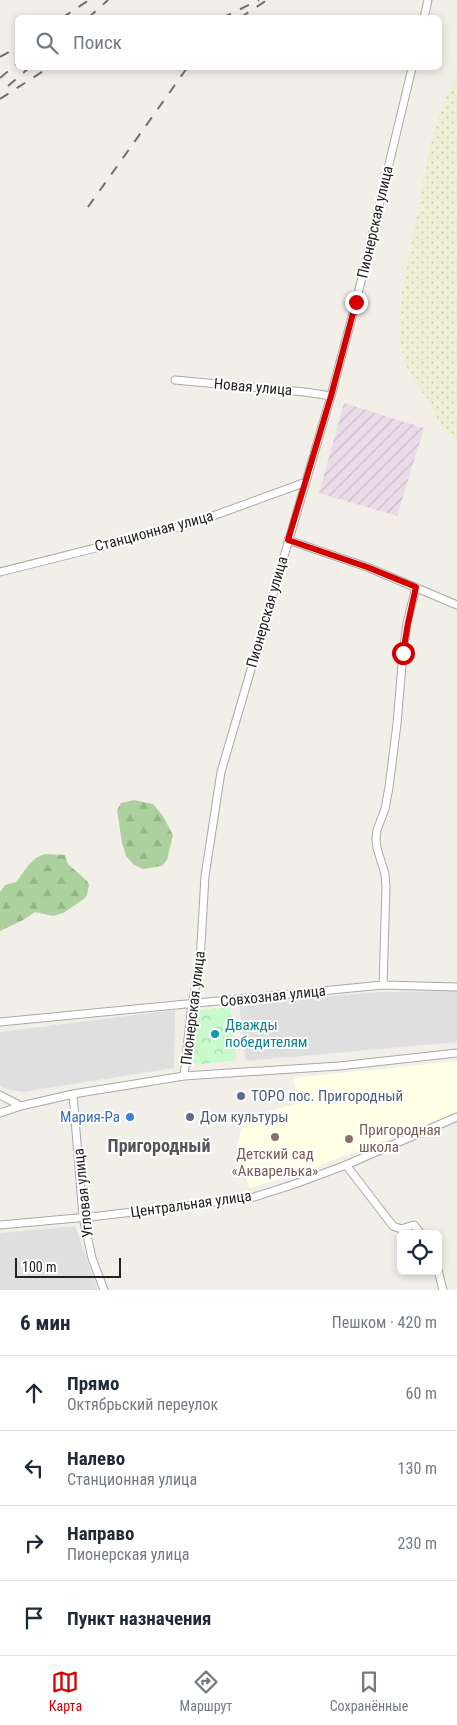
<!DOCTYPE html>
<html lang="ru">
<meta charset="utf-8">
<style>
:root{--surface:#fff;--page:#f2f2f3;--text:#1f2937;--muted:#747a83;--line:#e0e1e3;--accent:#d40000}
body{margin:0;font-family:"Roboto Condensed",sans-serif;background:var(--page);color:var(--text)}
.controls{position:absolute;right:15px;bottom:15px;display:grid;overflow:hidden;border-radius:8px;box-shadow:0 2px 8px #0003}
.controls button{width:45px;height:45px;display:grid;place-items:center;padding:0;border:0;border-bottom:1px solid var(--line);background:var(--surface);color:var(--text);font:25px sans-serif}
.scale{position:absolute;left:15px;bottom:12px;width:106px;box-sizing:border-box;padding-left:5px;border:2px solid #222;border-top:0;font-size:14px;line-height:18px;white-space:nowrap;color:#222;-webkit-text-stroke:4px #fff;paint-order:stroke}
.stop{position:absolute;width:15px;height:15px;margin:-11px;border:4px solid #d40000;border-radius:50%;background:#fff}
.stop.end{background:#d40000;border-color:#fff;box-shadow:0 1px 5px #0008}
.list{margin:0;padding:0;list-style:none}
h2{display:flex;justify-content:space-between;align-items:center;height:65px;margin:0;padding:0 20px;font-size:21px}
h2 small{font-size:16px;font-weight:400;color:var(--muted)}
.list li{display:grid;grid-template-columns:32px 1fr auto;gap:15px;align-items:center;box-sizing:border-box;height:75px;padding:0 20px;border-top:1px solid var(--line)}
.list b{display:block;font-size:19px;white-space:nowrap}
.list p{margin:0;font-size:16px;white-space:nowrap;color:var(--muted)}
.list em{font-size:16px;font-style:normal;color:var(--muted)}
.icon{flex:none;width:28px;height:28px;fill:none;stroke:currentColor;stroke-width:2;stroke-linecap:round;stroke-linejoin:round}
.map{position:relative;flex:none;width:457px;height:1290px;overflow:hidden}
.search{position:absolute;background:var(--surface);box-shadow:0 2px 8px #0003;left:15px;right:15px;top:15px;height:55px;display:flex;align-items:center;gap:12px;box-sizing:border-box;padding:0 18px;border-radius:8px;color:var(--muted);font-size:19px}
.sheet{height:365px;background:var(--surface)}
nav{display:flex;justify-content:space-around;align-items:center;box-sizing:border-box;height:70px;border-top:1px solid var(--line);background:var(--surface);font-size:14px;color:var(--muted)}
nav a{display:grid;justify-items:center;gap:2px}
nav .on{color:var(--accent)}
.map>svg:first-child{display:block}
.residential{fill:#e0dfdf}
.industrial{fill:url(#industrial-furrows)}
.education{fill:#ffffe5}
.farmland{fill:url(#farmland-dots)}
.forest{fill:url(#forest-firs)}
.park{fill:url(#park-crowns)}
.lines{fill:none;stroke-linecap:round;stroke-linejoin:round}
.minor-casing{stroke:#a9a9a9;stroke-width:9}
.minor{stroke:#fff;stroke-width:7}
.rail{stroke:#707070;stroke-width:2;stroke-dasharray:10 10;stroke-linecap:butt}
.route{stroke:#d40000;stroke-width:6}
.culture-dot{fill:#0f9aa8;stroke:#fff;stroke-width:2}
.service-dot{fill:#5c6f8a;stroke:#fff;stroke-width:2}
.shop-dot{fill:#3f7fe0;stroke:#fff;stroke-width:2}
.education-dot{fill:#8d6e63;stroke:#fff;stroke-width:2}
.labels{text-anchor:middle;stroke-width:4;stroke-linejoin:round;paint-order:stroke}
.street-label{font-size:15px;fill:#222;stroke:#fff}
.culture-label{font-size:15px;fill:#0d838f;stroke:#fff;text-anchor:start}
.service-label{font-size:15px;fill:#4e5e75;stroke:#fff;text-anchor:start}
.shop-label{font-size:15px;fill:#366cbe;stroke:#fff;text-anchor:end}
.education-label{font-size:15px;fill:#785e54;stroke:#fff;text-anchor:start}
.quarter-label{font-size:18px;font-weight:bold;fill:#555;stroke:#fff}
</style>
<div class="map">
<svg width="457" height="1290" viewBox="0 0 457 1290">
<defs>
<pattern id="industrial-furrows" width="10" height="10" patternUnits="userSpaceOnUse" patternTransform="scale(1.25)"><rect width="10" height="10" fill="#ebdbe8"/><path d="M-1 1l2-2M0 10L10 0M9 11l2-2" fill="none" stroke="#c9bcc7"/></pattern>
<pattern id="farmland-dots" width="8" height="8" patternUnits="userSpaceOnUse" patternTransform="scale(1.25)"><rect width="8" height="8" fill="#eef0d5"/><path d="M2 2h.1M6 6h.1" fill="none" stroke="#ccceb7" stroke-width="1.8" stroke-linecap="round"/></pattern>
<pattern id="forest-firs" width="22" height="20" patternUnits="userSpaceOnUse" patternTransform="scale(1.25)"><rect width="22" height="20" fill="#add19e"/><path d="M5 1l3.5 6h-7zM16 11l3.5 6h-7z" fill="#95b388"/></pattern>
<pattern id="park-crowns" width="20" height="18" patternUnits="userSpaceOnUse" patternTransform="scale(1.25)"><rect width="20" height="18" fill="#c8facc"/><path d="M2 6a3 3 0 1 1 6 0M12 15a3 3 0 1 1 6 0" fill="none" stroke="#acd6af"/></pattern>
</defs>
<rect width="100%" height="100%" fill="#f2efe9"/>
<!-- residential -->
<path class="residential" d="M457,991V1042L246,1061L239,1004L378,992Z
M175,1010L174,1068L23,1092L6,1089L0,1086V1032Z
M75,1226L98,1290H0V1233Z"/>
<!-- industrial -->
<path class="industrial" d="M344,403L424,428L397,516L319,493Z"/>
<!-- education -->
<path class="education" d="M457,1061V1113L291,1176L250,1188L236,1156L243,1118L299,1103L293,1078Z"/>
<!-- farmland -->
<path class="farmland" d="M457,75V74V443L444,431L428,400L415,382L407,367L400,345L399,331L402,291L433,134L442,106Z"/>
<!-- forest -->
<path class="forest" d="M134,800L153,804L163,816L173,835L167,860L162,866L143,869L134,865L126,856L122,843L117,810L121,803Z
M46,854L65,855L68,864L87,881L89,885L87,895L84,899L63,913L53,916L35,912L23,920L0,931V892L5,885L16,882C26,870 30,858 46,854Z"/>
<!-- park -->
<path class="park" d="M230,1007L236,1060L196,1065L191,1059L195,1017L199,1010Z"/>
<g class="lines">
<!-- minor casing -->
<g class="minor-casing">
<path id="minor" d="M424,18L428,0
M175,380L305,392L331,396
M288,540L367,567L457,605
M0,572L191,524L306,482
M383,985L386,888L385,874L377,848L376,840L377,830L385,809L389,787L397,724L403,653L407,623L416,587
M0,1022L383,985L457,987
M184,1076L192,1004L200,962L205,876L221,772L331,396L356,302L412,68
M73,1094L83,1217L92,1258L104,1290
M0,1095L21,1106
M0,1113L21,1106L73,1094L184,1076L339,1066L457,1053
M346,1165L393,1226L401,1229L414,1225L421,1234
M0,1225L99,1216L251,1198L295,1184L346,1165L457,1117
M438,1270L443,1290"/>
</g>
<!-- minor -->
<use href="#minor" class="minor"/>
<!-- rail -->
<path class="rail" d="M62,18L89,0
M88,18L108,0
M222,18L259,0
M240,18L267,0
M0,57L18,47
M0,78L18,63
M8,86L29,68
M0,99L48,68
M88,207L187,68"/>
</g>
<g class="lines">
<!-- route -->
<path class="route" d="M356,302L331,396L288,540L367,567L416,587L408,623L403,653"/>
</g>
<!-- markers -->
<circle class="culture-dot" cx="215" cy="1034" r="5"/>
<g class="service-dot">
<circle cx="241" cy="1096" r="5"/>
<circle cx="190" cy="1117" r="5"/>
</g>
<circle class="shop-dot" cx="130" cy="1117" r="5"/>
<g class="education-dot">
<circle cx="275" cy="1137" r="5"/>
<circle cx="349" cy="1139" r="5"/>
</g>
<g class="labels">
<!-- street labels -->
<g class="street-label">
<text transform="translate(375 222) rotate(-77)" y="5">Пионерская улица</text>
<text transform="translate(253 387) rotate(5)" y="5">Новая улица</text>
<text transform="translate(154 531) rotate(-15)" y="5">Станционная улица</text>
<text transform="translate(267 612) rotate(-74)" y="5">Пионерская улица</text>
<text transform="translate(273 996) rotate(-6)" y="5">Совхозная улица</text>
<text transform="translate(193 1008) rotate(-83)" y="5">Пионерская улица</text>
<text transform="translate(83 1193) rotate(-96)" y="5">Угловая улица</text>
<text transform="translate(191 1204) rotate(-8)" y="5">Центральная улица</text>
</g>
<!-- culture labels -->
<g class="culture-label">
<text x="225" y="1030">Дважды<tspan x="225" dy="17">победителям</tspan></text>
</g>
<!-- service labels -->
<g class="service-label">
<text x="251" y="1101">ТОРО пос. Пригородный</text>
<text x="200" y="1122">Дом культуры</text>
</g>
<!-- shop labels -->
<g class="shop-label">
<text x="120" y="1122">Мария-Ра</text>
</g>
<!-- education labels -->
<g class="education-label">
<text x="359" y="1135">Пригородная<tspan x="359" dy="17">школа</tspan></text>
<text x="275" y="1159" text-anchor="middle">Детский сад<tspan x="275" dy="17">«Акварелька»</tspan></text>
</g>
<!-- quarter labels -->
<g class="quarter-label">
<text x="159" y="1152">Пригородный</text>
</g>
</g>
</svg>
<div class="controls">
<button><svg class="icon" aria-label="locate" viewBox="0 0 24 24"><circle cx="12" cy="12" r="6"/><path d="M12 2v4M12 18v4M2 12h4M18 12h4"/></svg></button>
</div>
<div class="scale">100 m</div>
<div class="stop" style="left:403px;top:653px"></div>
<div class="stop end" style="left:356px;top:302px"></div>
<div class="search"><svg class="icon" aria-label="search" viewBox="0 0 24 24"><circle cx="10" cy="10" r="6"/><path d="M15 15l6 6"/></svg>Поиск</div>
</div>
<section class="sheet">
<h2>6 мин<small>Пешком · 420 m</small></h2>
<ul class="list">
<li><svg class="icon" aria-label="ahead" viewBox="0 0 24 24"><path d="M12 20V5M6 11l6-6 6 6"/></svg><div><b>Прямо</b><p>Октябрьский переулок</p></div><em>60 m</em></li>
<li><svg class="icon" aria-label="left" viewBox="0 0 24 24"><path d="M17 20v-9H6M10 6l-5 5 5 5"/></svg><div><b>Налево</b><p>Станционная улица</p></div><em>130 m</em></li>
<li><svg class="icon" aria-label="right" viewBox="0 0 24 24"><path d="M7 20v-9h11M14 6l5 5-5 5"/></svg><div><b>Направо</b><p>Пионерская улица</p></div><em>230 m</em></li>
<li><svg class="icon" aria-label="arrive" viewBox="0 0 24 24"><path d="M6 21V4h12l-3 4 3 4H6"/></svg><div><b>Пункт назначения</b></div></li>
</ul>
</section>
<nav>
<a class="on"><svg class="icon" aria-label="map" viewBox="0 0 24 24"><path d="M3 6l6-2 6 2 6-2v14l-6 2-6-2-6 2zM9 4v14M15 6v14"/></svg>Карта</a>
<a><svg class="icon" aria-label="directions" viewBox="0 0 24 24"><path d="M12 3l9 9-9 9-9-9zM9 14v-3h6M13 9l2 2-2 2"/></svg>Маршрут</a>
<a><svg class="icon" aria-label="saved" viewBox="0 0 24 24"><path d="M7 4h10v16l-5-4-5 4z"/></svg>Сохранённые</a>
</nav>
